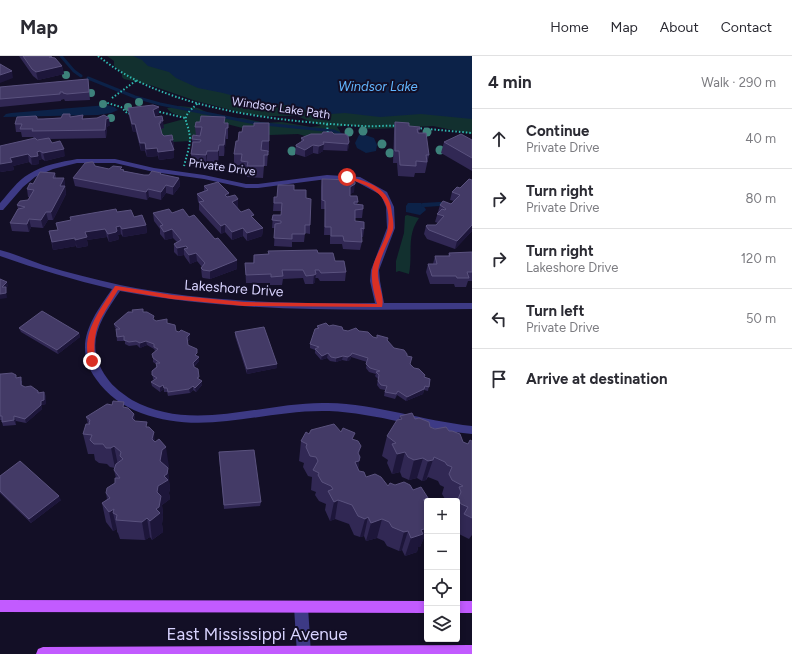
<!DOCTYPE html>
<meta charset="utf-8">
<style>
:root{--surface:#fff;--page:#f7f7f7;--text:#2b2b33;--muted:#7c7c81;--line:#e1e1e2}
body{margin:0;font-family:Figtree,sans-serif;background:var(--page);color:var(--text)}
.controls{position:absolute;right:12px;bottom:12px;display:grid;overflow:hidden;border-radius:4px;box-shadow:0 2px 6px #0003}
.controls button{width:36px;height:36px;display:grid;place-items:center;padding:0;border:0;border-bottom:1px solid var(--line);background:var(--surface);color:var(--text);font:20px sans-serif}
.stop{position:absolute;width:12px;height:12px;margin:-9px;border:3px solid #d93025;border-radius:50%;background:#fff}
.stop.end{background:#d93025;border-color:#fff;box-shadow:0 1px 4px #0008}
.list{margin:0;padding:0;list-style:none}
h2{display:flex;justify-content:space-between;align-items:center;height:52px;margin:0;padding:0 16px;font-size:17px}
h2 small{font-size:13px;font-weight:400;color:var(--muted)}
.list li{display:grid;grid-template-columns:26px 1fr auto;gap:12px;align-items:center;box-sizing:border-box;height:60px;padding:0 16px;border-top:1px solid var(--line)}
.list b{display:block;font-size:15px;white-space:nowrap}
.list p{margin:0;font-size:13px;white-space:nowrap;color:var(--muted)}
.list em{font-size:13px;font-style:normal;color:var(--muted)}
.icon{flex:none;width:22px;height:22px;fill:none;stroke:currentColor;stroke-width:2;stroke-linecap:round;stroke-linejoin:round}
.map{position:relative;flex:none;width:472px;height:598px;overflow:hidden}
header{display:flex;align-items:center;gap:24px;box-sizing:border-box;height:56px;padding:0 20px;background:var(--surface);border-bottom:1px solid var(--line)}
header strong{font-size:19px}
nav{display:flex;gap:22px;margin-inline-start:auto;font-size:14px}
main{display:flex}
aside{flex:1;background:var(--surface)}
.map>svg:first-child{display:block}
.green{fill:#12302f}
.water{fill:#0c2248}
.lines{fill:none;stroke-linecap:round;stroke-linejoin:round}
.stream-far1{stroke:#0c2248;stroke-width:3}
.stream{stroke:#0c2248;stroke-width:4}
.path{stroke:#2fb8b0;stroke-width:2;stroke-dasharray:1.5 2;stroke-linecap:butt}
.minor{fill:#3d3a85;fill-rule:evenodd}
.major{fill:#c25bff;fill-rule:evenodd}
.tree{fill:#3d827b}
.wall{fill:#312854;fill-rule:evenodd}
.shaded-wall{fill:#1d163a}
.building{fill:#433a66;stroke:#5a527e}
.route{fill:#d93025}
.labels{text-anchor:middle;stroke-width:4;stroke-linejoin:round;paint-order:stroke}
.far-street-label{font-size:12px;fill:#d9d4ff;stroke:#130f26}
.far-water-label{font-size:13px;font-style:italic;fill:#62b6ff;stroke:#130f26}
.street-label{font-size:14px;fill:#d9d4ff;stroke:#130f26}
.near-street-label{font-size:17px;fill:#d9d4ff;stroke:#130f26}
</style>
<header>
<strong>Map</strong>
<nav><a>Home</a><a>Map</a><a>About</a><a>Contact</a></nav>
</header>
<main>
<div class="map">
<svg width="472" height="598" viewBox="0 0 472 598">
<rect width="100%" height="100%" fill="#130f26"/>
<!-- green -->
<path class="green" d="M107,0H135L408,56L472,62V78L433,70L377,73H366L351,69L337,71L340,75V79L309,81L298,78L270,79L223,67L196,79L190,85L172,86L158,77L162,69L184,63C180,58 171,59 167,52L180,50L198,52L214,60L226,63L242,62L265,67L282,66L311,71L321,70L297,60H262L243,57L196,45L150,29L124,23L122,21V16L114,10V5Z
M407,159L419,162C406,180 413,198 409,218L399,215L396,216V205L404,177L405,160Z"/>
<!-- water -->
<path class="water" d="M133,0H472V63L421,58L380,61L345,57L331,58L300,53L285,49L260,47L223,37L198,32L176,22L169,16L148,10L142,4Z
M107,49L114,51L118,54L111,57L98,59L3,61L6,58L11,57Z
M362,78L374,82L377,89L376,95L366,97L357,92L355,87L359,79Z
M408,147H421L425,152L426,154L420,159L406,156V150Z"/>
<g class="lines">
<!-- stream-far1 -->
<path class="stream-far1" d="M61,0L74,15L81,20
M88,22L135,41L160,48L255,67L334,75L347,81
M423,149L446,148"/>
<!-- stream -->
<path class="stream" d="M423,149L440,148"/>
<!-- path -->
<path class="path" d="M98,0C106,6 114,12 123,17C188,56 287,66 362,70C374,71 386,69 398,70
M112,42L137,24
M104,46L121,51L128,58L131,57
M156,55L185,62
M327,68L328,79
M417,72L472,77
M184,110C186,102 190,91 190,82C188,61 178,65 198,47"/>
<!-- minor -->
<path class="minor" d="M77,103H115L154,112L204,119L246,128H258L327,119L360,121L387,136L394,151L395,172L379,214L380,225L384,247H472V253C354,254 236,257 120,235C100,264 83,289 107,322C113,331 123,338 132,344C193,378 264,345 328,347C377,348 424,365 472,370V378C424,374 377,357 329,355C264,353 205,381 141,357C123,350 107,339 96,323C72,289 92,262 112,233C74,224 37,213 0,200V194C15,198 29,204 43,209C69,217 94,223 120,229C204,246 290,248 375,247L370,225L371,214L387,172L386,151L381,139L355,125L327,123L258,132H246L204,123L154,116L115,107H77L53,113L35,121L23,131L3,154H0V147C9,137 17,125 29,118C43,109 61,106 77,103Z
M301,545L306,547L308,551L311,598H297L294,551L296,547Z"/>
<!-- major -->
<path class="major" d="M0,544L427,545V557L0,556Z
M457,545H472V557H457Z
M472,589V598H36L38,593L43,591Z"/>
</g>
<!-- trees -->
<g class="tree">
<circle cx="66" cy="19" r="4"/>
<circle cx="91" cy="37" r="4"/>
<circle cx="139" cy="46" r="4"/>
<circle cx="103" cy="48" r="4"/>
<circle cx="128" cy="51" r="4"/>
<circle cx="111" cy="62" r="4"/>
<circle cx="363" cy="75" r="4.5"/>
<circle cx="349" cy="76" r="4.5"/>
<circle cx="427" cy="76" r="4.5"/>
<circle cx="382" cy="88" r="4.5"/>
<circle cx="440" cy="94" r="4.5"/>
<circle cx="292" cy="95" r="4.5"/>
<circle cx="390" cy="97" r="4.5"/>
</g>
<!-- wall -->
<path class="wall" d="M19,0H52V1L62,10L64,18L38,24L33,20Z
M88,23L90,44L68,45H65L64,43L61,44V45L0,51V31Z
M159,51V58L155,61L164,72L161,73L162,78L164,80L173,84L174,92H173L174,102L159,104L158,100L147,101L145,95H141L136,76H133L129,60L128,52Z
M83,59V63L110,69L107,71L106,82L50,83L52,87L65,100L45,105L42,103L39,104V108L32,109L29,106L13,110L14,114L0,116L34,83L33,81H22L21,76H16L15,68L38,63L70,61ZM36,83H44L37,84Z
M395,66L420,73L419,77L429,99L425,117H415L414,121L398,120L397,107H393L394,77Z
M225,67H228V83H226L224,100H219L218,106H207V110H192L191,98L192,92V83L196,80L195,71Z
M254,70L269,85V96H268L267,110H264L263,122L247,121V117H241V110L234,109V98L238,85L242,76Z
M301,82L349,86L348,94L347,95L323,94V95L318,98L313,97L305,101L295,98L296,89L301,86Z
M472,84V115L441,97L444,86Z
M95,110L109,113H122L124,115L144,119H161L179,122L180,130L173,139L166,137L161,144L149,141L147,144L75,130L73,122Z
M55,117L56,122H64L66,138L53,164H48L43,172L31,171L29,176L12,175L10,167L18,153L17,149L28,144L30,141H28L27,133L33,128Z
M322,123L354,136L350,138V140L358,146L357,148L363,153L362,162H355V165L364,173L363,181H361L362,186L360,194L343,193L342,188H330V179H324L325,153H321V131Z
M472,124V175L455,193L427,183L424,178L426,170L436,169L438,167L435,166L440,149L451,148L454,145L450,144L452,136L460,132Z
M204,130L229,140L238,143V151L237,152L241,156L254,163L263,172L262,180L247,185L243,180L232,184L225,176L221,178L199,154V147L198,146L197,138L204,135Z
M294,134L306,142L310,169V178L305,177L304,186H292V191L274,190L275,172H272L273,159H281V155H273L274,141H277Z
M117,156L134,161L146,169L147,177L123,181L121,178L118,179L119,183L117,184L109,186L107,181L87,184L88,190L77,192L76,190L53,194L49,175L58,174L56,167Z
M153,157H172L189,161L215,183L237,204V213L210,223L203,222L202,221L201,212L202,211L197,205L190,208L185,201L184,199L178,200L174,196V188L177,186L173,182L165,184L160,178V173L154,165Z
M268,195L318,197L335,205L346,216L345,225H320L318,222H315V226L313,228H305L303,222L283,223L282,229H270V227H246L245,207H253L254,199L268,198Z
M472,196V225H468L466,231H455L454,228H430L426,216L428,208H433L435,200H448L449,197Z
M133,256H143L156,265L167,267L176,275L179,276L190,278V283L188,285V289L197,300L199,301V305L194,311L199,323L202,325V329L196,336L193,334L190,337L168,340L167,336H164V333L160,336L152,330L151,326L154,324L153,323L152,315L156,311V308L153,306V302L155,295L154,293L147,289L140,292L137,289L129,290L125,288V285H117L116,273L115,272L114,268Z
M317,270H329L348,275H359L373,281L387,285L394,292L407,300L410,308L424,321L430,323L428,335L424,334L423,338L406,345L397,339L395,343L384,340L385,334L380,333L377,329L378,323L375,320L376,318L369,316L366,312L367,306L351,301L350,304L347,305L342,304L336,306L330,305L327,302L321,304L315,297V294L310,292V288L317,273Z
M19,272L79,277L80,281L58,298L21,276Z
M235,276L277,312L247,318L235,280Z
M0,318L17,322L22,325V329L25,331L38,335L39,337L46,340V348L42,349V353L26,367L16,365V369L3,370L2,366V364H0Z
M125,352L134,358L135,365L148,371L169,411L167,412L170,432L169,437L170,443L162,449L163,459L162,468L163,476L152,484L150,481L145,484L120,483L118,477L117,476V473L113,475L106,466L102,447L107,443L106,437L115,427L116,422L114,414L115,412L110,411L107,408L99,407L95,404L94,398H88L83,378L88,368L86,361Z
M400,360L415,363L435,373L449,375L463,386L468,388L472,385V480V479L469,483L457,477V476L459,470L457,469V445H448L445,443L442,438L444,431L440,429L438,425L428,421L426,424L422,425L417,422L409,424L402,421L400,416L392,418L387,407L388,404L382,400L387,380L399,363Z
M341,376L354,384L360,401L358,412L359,415L366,421L388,430L395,429L413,434L427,445V474L420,491H418L417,496L405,500L402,494L399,495L387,490L384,485L377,482L366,485L364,480L360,481L354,479L349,468L335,463L330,465L325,454L326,448L319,445L315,439L316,436L311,434L312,421L308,420L303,411L304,407L299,405L301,385Z
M219,401L261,446L260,450L224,453Z
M0,420L61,444L31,467L0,437Z"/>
<!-- shaded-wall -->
<path class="shaded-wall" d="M62,10L64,18L38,24L36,16Z
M12,15L13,22L0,27V19Z
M159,51V58L154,62L153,54Z
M109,62L110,69L107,71L106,82L105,74L106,63Z
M160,65H163L164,72L161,73V75L159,67Z
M132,68H135L136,76H133Z
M226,72V83L224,100V89Z
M170,84H173L174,92H171Z
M349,86L348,94L347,95L348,88Z
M140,87H145V95H141Z
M324,88L323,95L318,98L319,90Z
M219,89V100L218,106V95Z
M313,89V97L305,101V94Z
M157,92L158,100L147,101L146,93Z
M64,93L65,100L45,105L43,97Z
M174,94V102L159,104L158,96Z
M40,95L42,103L39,104V108L32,109L31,101L37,96Z
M207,95V110L206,99Z
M28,98L29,106L13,110L14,114L0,116V108L10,102Z
M64,122L66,138L53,164L51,156L60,130Z
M179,122L180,130L173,139V131Z
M355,128L354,136L349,139L350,131Z
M166,129V137L161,144V136Z
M148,133L149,141L147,144L146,136Z
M229,137V145L225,139Z
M238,143V151L232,154V146Z
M46,156L48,164L43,172L41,164Z
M29,163L31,171L29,176L27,168Z
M472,165V175L455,193L457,185Z
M225,168V176L221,178V170Z
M146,169L147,177L123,181L122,173Z
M120,170L121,178L118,179L119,183L117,184L109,186L108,178L116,171Z
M243,172V180L232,184V176Z
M263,172L262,180L247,185V177Z
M105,173L107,181L87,184L88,190L77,192L75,184L85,176Z
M172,173L173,182L165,184L164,176Z
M75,182L76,190L53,194L52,186Z
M186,190V196L184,193V199L178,200L177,192Z
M196,197L197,205L190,208L189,199Z
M237,204V213L210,223V215Z
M316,218L315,226L313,228L314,219Z
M7,226L8,230L6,232L7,242L0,243V246V238L2,231Z
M79,277L80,281L58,298L57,294Z
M190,278V283L187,285V281Z
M146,285L147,289L140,292V287Z
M328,297L327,302L321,304L322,300Z
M352,297L350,304L347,305L348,301Z
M343,300L342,304L336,306V302Z
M199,301V305L193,311V307Z
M277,308V312L247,318V313Z
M202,325V329L196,336L195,332Z
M163,329L164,333L160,336V331Z
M193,330V334L190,337L189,333Z
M424,333L423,338L406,345L407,341Z
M44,336L46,340V348L42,349V353L26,367L25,363L41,345Z
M134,358L137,378L132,362Z
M14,360L16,365V369L14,364Z
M154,376L156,396L152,383Z
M114,390L118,409L115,412L111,392Z
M361,390L358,405L360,401L357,421L355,406Z
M166,391L169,411L165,413L160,405L162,394Z
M405,396L400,416L392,418L397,398Z
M434,401L426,424L422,425L428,405Z
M423,402L417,422L409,424L414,404Z
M168,412L170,432L169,437L170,443L162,449L163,459L162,468L163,476L152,484L150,465L156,453L157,436L158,430Z
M59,440L61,444L31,467L29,463Z
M428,442L427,446L423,444Z
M338,444L335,463L330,465L334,446Z
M114,453L113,457L117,473L113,475L109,456Z
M368,461L364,480L360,481L365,463Z
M147,462L150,481L145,484L142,466Z
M382,463L377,482L366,485L371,467Z
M427,471V474L420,491H418L417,496L405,500L411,482L421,474Z
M408,475L402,494L399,495L404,476Z"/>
<!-- building -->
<path class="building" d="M23,0H52L49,1L55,2L62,10L36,16L32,13Z
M0,8L12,15L0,19Z
M88,23L89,36L67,38L63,37V36H60V38L0,43V31Z
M153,49L159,51L153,54L155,61L162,60L163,65H160L161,67H159L162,78L164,80L172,79L173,84H170L174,94L158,96L157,92L146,93L145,87H140L135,68H132L128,52Z
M63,58H70V61L83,59L82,63L97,62L104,59L109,62L106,63L105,74L32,75L33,73H20L22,68H15L17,61L36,60L37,61V63H43L61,62Z
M201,60L225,61L224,67H228V72H226L224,89H219L218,95H207L206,99L191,98L193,86H200L201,84L192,83L193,79L200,80L202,71H195L196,66H200Z
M395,66L409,67V70L420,71V73H417L418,77H426L429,99H426L427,106L416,105V110L400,109L399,95H395Z
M254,67H269V85H262L261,94L268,95V99H264V110H247L248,106L241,105L242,98H234L236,85H238L239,76H242L243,70H254Z
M323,76H332L334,78H345L348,80L349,86L348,88L323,86L324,88L319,90L313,89L305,94L296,90V89L304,84L301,82L311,78H322Z
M461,78L472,84V102L444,86Z
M35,82L37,84L49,82L52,87L60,85L64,93L43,97L40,95L37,96L38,100L31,101L28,98L10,102L12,106L0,108V90Z
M91,106H93L95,110L109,113L113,110L122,111L120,113L124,114L123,115L144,119H149L152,115L161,117L160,118L179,122L173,131L166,129L161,136L148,133L146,136L73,122L85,107Z
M40,116L55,117L53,122H64L60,130H65L51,156H46L41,164L29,163L27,168L10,167L18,153L23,152L25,151L17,149L20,145L28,144L34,134L27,133L30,127L33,128Z
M322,123L351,124L355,126V128L350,131V140H357L358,146H354V148L363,149V153L355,154V165L364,166V173L361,172L362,186L344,185L343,180H331V171H325V145L322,144Z
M469,123L472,124V169L457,185L429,174L426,170L427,169H436L444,160L437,158L442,153L445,154L446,153L440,149L443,145L451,148L460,139L452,136L457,131L460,132Z
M218,126L229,137L225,139L227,141L235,139L238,143L232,146L241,156L249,153L254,159L251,160L263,172L247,177L243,172L232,176L225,168L221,170L199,146L204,145L197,138L208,134L204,130Z
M278,129H294V134H306V142L311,143L310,169H305V178H292V183L274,182L275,168L281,167V165L272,164L273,159H281L282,147H274V141H277Z
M116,153L117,156L131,154L134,161L142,159L146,169L122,173L120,170L116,171L117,175L116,176L108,178L105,173L85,176L87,181L75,184V182L52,186L49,175L58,174L56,167L71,164L70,161Z
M169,153L172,157L183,153L189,161L194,159L215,183L218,182L237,204L210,215L203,214L201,212L205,207L196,197L189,199L184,193L188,192L186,190L177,192L174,188L181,184L172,173L164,176L160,170L163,169L153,157Z
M317,194L318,197H333L335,205H344L346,216L321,217L319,214H315L316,218L314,219L306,220L303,214H282L283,220L271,221V218L246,219L245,207H254V199L269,198L268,195Z
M472,196V216H467L469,222H457L456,220H432L428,208H437L435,200H450L449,197Z
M0,223L7,226L2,231H6V237L0,238Z
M143,253V256H147L154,260L153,263L156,265L167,263V267L175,269L176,275L179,276L181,274L190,278L187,281L188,289L197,293V297L195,299L199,301L193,307L194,311L198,313L199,321L197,322L202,325L195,332L193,330L189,333L168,336L167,332H164L163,329L160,331L151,326L157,322L152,319V315L157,311L156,307H160L153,302L152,298L158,293L154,291V288L146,285L140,287L136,285L129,286L124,284V280L117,281L116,273H120L114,268L128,256H133L132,254Z
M42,255L79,277L57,294L19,272Z
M326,267L329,270L333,269L342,271L343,274L348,275L356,272L359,275L368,276L373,281L377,282V279L388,282L387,284L394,292L404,294L407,298V300L412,301L410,308L414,312L419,313L425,319L424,321L430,323L429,331L425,330L424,333L407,341L398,335L396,338L385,336L387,330L381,329L378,325L379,319L376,316L380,315L370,312L366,308L368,302L352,297L351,299L348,301L343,300L336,302L331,301L328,297L322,300L315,293L319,291L310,288L315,273L319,272L317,270Z
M264,271L277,308L247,313L235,276Z
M12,317L16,319V322L21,321V329L25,331L31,330L38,335V337L44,336V344L41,345V349L25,363L14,360V364L2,366V360H0V318H1Z
M113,345L124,346L123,351L128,352L134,358L132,362L135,365L147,366L146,371H149L154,376L152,383L155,386L159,383L166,391L162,394L160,405L168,412L167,418L164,420L168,424L158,430L157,436L161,440L159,451L156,453L160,457L150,465L147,462L142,466L116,464L117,459L113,457L114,453L109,456L102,447L110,442L106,437L107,432L115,427V422H120L114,414L116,408L123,403L120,400L121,396L114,390L111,392H106L103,388H94L90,384L92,379L83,378L86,368H90L89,367L90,364L86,361L107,348L112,349Z
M412,357L415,363L419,362L429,366L430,371L435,373L446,371L449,375H452L460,378L463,386L468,388L470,384L472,385V462L464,458L468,451L461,448L458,443L461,436L459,431L463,430L452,424L449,418L452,411L447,409L445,406L434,401L433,404L428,405L423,402L414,404L408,401L405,396L397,398L392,388L396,387L387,380L397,364L402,363L400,360Z
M334,368L341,376L343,372L355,377L352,383L358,385L361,390L358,397L360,401L359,405L355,406L359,415L364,416L366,421L375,418L381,421L388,430L390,427L395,429L404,426L410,429L413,434L421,431L428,442L423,444L427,446V472L421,474L423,478L411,482L408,475L404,476L392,471L389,466L382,463L371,467L368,461L365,463L358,460L352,449L338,444L334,446L328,435L333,433L331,430L322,426L318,419L319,417L313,414L318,405L316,401L310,400L306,391L307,388L301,385L306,376L309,378L311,374Z
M254,394L261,446L224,449L219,396Z
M20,405L59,440L29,463L0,435V420Z"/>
<!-- route -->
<path class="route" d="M347,120C369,126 391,132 392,158C393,163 394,169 393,174C388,187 380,201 378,215C377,227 385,240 382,251L244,250L172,243L118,234C101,263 92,270 95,305L94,307H90C79,279 101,253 115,230H117L172,239L244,246L377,248C374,237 371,226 372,215C374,200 386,186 388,171C392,139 372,130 345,122L344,121Z"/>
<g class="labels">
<!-- far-street labels -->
<g class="far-street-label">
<text transform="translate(281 52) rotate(8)" y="4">Windsor Lake Path</text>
<text transform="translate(222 111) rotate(8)" y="4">Private Drive</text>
</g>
<!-- far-water labels -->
<g class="far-water-label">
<text x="378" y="35">Windsor Lake</text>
</g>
<!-- street labels -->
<g class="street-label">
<text transform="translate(234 232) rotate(4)" y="5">Lakeshore Drive</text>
</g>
<!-- near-street labels -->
<g class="near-street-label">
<text x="257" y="584">East Mississippi Avenue</text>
</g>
</g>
</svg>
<div class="controls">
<button>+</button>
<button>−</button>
<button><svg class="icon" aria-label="locate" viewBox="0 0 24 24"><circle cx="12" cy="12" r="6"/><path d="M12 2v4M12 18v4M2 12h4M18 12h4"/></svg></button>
<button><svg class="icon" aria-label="layers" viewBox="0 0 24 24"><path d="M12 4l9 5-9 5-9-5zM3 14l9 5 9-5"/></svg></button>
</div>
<div class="stop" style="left:347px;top:121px"></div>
<div class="stop end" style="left:92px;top:305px"></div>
</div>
<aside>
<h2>4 min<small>Walk · 290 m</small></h2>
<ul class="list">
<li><svg class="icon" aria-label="ahead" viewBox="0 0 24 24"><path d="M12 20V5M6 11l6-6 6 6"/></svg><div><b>Continue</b><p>Private Drive</p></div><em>40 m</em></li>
<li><svg class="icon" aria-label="right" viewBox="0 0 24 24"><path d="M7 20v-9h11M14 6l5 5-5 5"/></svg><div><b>Turn right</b><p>Private Drive</p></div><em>80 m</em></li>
<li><svg class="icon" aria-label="right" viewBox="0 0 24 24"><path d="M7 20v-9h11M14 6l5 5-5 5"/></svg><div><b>Turn right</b><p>Lakeshore Drive</p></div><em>120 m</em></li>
<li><svg class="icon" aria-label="left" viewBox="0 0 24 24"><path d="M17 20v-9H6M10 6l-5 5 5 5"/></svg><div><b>Turn left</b><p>Private Drive</p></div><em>50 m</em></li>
<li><svg class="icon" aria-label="arrive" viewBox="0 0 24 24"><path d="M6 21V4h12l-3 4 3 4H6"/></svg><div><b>Arrive at destination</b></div></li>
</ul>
</aside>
</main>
